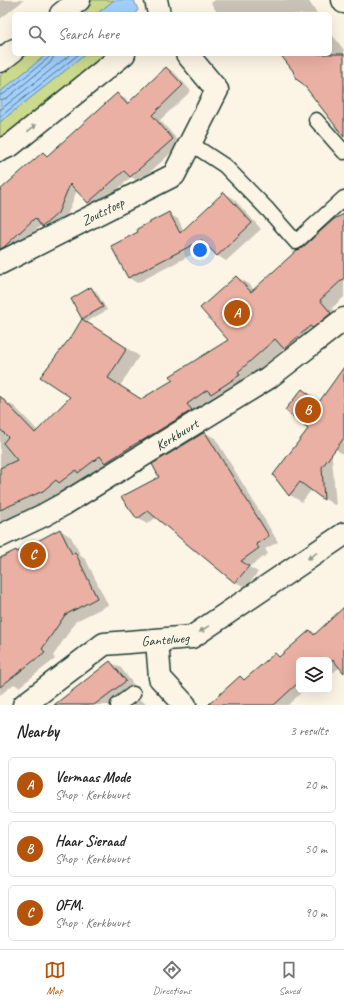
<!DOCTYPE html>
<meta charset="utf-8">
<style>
:root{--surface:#fff;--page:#f2f2f2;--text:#222;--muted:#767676;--line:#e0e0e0;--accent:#b45309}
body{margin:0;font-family:Caveat,sans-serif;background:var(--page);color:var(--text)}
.controls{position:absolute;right:12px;bottom:12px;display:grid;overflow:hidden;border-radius:6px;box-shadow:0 4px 16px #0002}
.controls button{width:36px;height:36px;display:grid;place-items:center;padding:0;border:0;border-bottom:1px solid var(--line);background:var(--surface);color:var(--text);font:20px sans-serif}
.you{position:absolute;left:200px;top:250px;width:14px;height:14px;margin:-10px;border:3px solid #fff;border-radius:50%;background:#1a73e8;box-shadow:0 0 0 6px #1a73e833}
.badge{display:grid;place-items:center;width:26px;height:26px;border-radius:50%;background:var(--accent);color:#fff;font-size:13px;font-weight:700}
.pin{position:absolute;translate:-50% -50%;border:2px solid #fff;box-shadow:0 1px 4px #0006}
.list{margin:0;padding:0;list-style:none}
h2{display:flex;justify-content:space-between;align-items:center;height:52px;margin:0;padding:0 16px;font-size:17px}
h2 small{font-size:13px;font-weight:400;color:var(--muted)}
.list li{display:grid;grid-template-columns:26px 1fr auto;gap:12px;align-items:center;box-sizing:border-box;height:56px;margin:0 8px 8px;padding:0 8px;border:1px solid var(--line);border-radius:6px}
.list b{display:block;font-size:15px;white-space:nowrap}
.list p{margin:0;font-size:13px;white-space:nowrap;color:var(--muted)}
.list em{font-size:13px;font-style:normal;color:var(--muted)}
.icon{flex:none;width:22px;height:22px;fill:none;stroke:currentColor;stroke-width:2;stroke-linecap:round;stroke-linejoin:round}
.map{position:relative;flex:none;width:344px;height:705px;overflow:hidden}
.search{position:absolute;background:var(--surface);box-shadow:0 4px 16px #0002;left:12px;right:12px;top:12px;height:44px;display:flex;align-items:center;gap:10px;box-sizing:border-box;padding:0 14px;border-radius:6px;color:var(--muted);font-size:15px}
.sheet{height:244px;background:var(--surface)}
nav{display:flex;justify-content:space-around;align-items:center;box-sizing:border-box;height:56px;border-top:1px solid var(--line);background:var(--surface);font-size:11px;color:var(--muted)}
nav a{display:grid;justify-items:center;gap:2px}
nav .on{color:var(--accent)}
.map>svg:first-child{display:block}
.green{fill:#ccda8d;stroke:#768c60}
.water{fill:#a2cffd;stroke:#6e95ad}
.shadow{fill:#0003}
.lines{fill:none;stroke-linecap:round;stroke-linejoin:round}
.shore{stroke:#537784;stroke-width:1}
.building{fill:#eab0a4;stroke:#1f3d34}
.service-casing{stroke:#1f3d34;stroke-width:17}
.pedestrian-casing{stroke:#1f3d34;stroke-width:25}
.minor-casing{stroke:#1f3d34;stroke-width:25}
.service{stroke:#fcf5e5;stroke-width:14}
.pedestrian{stroke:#fcf5e5;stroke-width:22}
.minor{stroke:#fcf5e5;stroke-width:22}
.oneway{fill:#8e998c}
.labels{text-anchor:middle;stroke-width:3;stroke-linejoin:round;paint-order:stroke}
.street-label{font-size:14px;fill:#1f3d34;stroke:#fcf5e5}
</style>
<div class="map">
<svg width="344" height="705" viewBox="0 0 344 705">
<rect width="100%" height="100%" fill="#fcf5e5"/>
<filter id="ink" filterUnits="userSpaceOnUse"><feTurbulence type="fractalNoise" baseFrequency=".025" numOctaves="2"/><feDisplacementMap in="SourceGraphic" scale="8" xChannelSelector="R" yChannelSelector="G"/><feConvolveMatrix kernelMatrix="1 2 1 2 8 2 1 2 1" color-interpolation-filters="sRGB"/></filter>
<g filter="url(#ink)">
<!-- green -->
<path class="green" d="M93,0H114L97,14H76Z
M27,54H47L0,92V76Z
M86,54H106L7,138L0,141V122Z"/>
<!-- water -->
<path class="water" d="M114,0H134L138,10L135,14H97Z
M47,54H86L0,122V92Z"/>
<!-- shadow -->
<path class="shadow" d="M0,0H24L0,19Z
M215,0H308L317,14H218L211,3Z
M330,32L344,50V136L335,128L334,122L282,54H330Z
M167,68L175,73L191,91L160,120L181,144L139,182L131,177L97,208L89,203L77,190L66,218L51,231L42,224L16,249L0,255V191L43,153L48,156L117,95L126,99L129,103Z
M224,193L233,198L261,229L226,261L218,256L208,246L137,283L129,278L140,233L169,214L178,219L184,231Z
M344,214V297L332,308L343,321L297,355L285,348L250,379L72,490L68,488L56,497L0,523V403L3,400L15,407L38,431L72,397L74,334L83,319L72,300L91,289L96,291L107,310L86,322L139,356L120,386L142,400L174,380L229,340L237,277L249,284L255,291Z
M344,372V455L331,446L336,506L325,499L312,489L302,502L290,495L274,475L310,429L302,391L320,402Z
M205,433L215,438L278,542L265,549L268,554L249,567L258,572L246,588L236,582L157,517L147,524L137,518L160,477Z
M60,530L71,537L81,556L86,560L108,605L76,621L53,656L55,659L19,687L14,684L0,695V559L16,551L18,552Z
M344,609V668L341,666L329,676V660H299V690H304L288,705H210L240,677L246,680L275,654L281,657L310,631L316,634Z
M110,662L121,668L140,693L123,705H55Z
M140,700L148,705H133Z"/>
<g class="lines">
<!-- shore -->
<path class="shore" d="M0,95L4,94L47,59L49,57V54
M0,100L7,98L50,63L53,58L54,54
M0,110L71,54
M0,117L79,54"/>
</g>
<!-- building -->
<path class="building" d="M280,54H344V137L303,84L296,79L293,71Z
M166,67L183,85L152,115L173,139L130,177L124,171L88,203L70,184L58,213L42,227L35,218L4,247L0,249V190L43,152L47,156L117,93L127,104Z
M224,192L252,223L217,256L202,240L128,278L111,246L138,232L137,229L169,212L180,233Z
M344,214V278L320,300L331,313L313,328L310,326L284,349L275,339L238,372L240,375L211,394L207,390L187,404L192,410L140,442V441L105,463L100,456L78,473L76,470L59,483L56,480L43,491L0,510V468L17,460L3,443L8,437L0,429V396L35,433L70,397L40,377L73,334L82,319L127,348L108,378L141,399L173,380L170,376L228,340L200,308L236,276L251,292L297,250L302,248L334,219Z
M91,287L103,307L82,319L71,299Z
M344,367V438L322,467L324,500L300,482L289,496L273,475L308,429L285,410L302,389L319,402Z
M205,432L269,536L256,544L259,548L241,561L249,566L235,583L195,550H194L148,511L137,519L121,497L159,477L152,464Z
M60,529L72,554L75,552L97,598L65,615L42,649L45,652L0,687V558L16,550L17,552Z
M344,607V673L333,660L329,664V660H299V684L298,683L274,705H208L240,676L244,680L275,653L279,657L310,630L314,635Z
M110,661L126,681L94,705H54Z"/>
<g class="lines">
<!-- service casing -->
<g class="service-casing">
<path id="service" d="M316,120L344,152
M190,143L225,166L268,210L296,242L344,198
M118,705L133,694"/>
</g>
<!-- pedestrian casing -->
<g class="pedestrian-casing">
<g id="pedestrian">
<path id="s1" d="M0,536L44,515L64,504L268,378L344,319"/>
</g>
</g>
<!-- minor casing -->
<g class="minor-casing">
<g id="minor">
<path d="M156,0L159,14"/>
<path d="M343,0L344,2"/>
<path d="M61,14L79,0"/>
<path d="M0,61L14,50"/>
<path d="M0,150L11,145L124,54"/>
<path id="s2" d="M0,263L174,175L217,90L187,54"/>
<path d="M157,641L160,678L185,705"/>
<path id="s3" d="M24,705L104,644L192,637L344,534"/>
</g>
</g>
<!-- service -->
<use href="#service" class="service"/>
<!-- pedestrian -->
<use href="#pedestrian" class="pedestrian"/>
<!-- minor -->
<use href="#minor" class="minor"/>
</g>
<!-- one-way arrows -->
<defs><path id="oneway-solid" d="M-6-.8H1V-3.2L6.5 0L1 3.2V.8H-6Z"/></defs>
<g class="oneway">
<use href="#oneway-solid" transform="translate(32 128) rotate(-39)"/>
<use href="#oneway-solid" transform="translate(312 556) rotate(146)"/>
<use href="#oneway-solid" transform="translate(204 629) rotate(146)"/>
</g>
</g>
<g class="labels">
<!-- street labels -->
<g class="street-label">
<text dy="5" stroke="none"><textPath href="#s2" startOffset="115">Zoutstoep</textPath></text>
<text dy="5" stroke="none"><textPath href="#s1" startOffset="204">Kerkbuurt</textPath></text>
<text dy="5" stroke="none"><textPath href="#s3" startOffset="162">Gantelweg</textPath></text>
</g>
</g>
</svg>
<div class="controls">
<button><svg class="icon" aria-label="layers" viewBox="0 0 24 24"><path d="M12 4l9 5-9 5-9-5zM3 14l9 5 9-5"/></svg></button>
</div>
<div class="you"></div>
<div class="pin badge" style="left:237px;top:313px">A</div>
<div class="pin badge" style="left:308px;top:410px">B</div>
<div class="pin badge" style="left:33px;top:555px">C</div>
<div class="search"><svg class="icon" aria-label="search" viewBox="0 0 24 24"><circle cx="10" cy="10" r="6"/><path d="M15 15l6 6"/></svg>Search here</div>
</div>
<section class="sheet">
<h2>Nearby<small>3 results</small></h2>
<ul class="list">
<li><span class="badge">A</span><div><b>Vermaas Mode</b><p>Shop · Kerkbuurt</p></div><em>20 m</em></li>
<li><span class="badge">B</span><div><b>Haar Sieraad</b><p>Shop · Kerkbuurt</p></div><em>50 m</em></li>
<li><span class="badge">C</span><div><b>OFM.</b><p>Shop · Kerkbuurt</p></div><em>90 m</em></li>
</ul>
</section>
<nav>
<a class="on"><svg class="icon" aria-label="map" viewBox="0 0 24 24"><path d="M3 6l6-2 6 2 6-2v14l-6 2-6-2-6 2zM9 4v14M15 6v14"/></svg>Map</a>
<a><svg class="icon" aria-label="directions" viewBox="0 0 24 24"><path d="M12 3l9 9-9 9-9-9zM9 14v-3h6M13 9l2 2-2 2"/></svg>Directions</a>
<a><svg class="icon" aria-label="saved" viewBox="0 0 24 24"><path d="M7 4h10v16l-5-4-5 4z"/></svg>Saved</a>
</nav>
